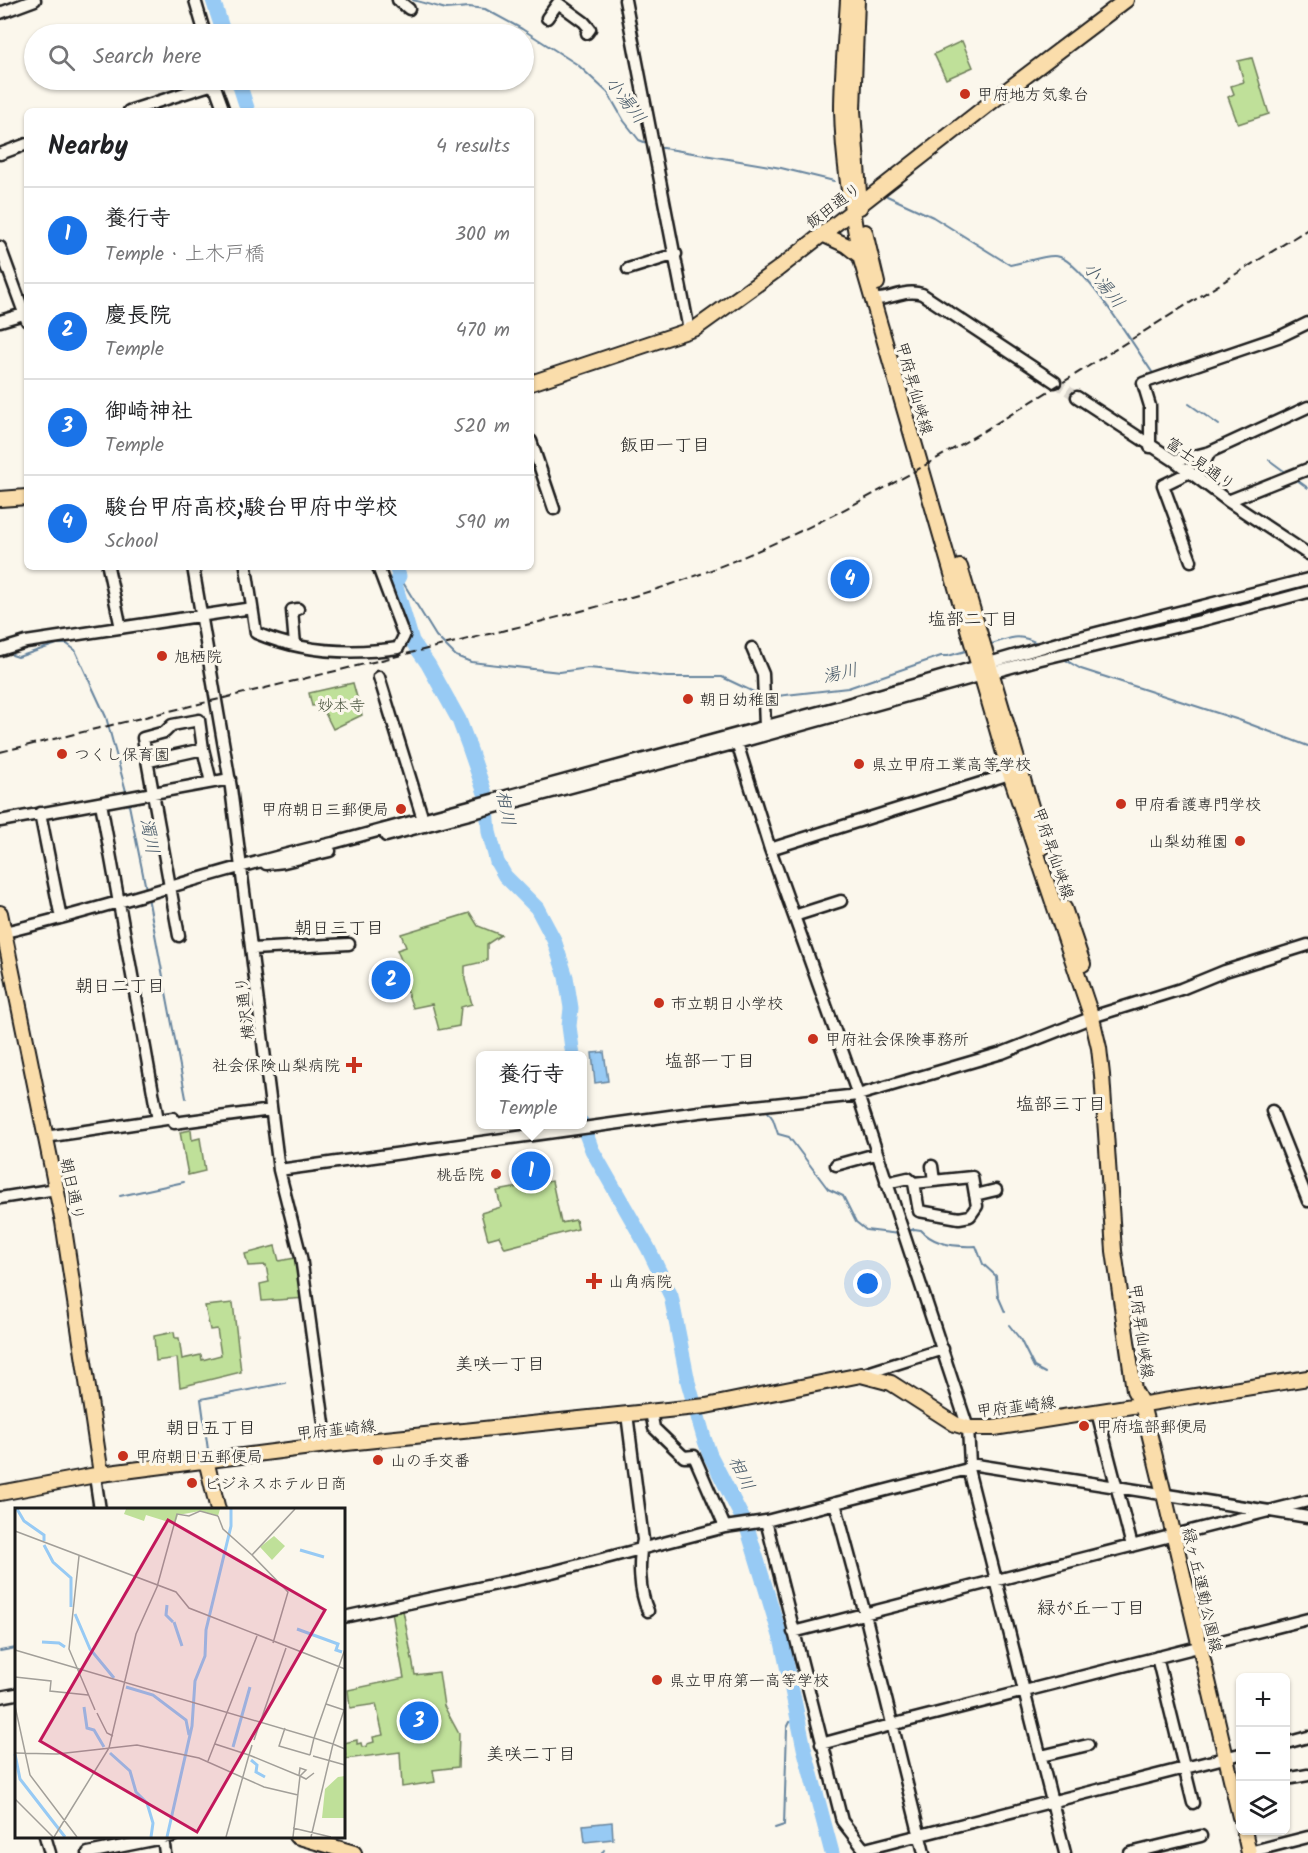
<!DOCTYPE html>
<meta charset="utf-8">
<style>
:root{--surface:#fff;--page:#f2f2f2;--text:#202124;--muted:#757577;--line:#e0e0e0;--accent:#1a73e8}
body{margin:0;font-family:Kalam,"Klee One",sans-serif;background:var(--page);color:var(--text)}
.controls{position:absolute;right:18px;bottom:18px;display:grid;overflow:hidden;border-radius:9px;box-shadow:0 2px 4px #0004}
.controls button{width:54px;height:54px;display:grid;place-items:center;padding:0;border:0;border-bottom:2px solid var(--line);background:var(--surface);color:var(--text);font:30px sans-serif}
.you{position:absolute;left:868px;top:1284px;width:21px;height:21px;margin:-15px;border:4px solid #fff;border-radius:50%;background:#1a73e8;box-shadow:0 0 0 9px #1a73e833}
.badge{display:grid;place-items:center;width:39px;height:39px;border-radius:50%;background:var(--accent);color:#fff;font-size:20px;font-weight:700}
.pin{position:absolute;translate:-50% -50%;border:3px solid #fff;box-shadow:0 2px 6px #0006}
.popup{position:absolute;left:476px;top:1051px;width:111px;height:78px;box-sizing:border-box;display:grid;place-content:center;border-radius:9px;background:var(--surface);filter:drop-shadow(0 2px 4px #0005);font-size:20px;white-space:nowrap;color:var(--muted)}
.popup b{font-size:22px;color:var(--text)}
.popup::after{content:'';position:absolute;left:50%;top:100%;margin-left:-12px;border:12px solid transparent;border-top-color:var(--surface)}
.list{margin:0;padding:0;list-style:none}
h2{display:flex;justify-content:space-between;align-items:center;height:78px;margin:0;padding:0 24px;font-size:26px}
h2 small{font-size:20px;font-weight:400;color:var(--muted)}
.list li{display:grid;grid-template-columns:39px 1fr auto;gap:18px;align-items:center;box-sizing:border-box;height:96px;padding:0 24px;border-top:2px solid var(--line)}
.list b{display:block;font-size:22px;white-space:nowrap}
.list p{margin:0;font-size:20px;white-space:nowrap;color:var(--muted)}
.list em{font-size:20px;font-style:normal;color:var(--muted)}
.icon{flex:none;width:33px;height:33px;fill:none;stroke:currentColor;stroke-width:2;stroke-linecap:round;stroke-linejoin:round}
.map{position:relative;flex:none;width:1308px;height:1853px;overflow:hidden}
.search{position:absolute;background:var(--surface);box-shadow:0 2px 4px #0004;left:24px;top:24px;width:510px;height:66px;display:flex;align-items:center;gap:15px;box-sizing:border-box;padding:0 21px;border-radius:33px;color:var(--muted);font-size:22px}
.panel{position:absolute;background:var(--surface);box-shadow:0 2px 4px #0004;left:24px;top:108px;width:510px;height:462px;border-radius:9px}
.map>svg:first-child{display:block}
.green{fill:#bfe099;stroke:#6e7e5a;stroke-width:1.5}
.water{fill:#97caf4;stroke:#66849e;stroke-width:1.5}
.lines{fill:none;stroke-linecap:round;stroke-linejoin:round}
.stream{stroke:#66849e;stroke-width:2}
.river{stroke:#97caf4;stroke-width:15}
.minor-tunnel{stroke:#dad6cd;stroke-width:10;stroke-dasharray:10 5;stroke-linecap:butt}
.minor-casing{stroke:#1c1c1c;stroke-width:15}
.major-casing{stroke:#1c1c1c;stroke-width:18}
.minor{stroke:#fbf7ec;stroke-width:10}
.major{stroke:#faddab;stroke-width:14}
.rail{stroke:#1c1c1c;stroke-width:2;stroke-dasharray:9 4.5;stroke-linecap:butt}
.poi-dot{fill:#c8321e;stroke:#fbf7ec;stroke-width:2}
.labels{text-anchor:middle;stroke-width:6;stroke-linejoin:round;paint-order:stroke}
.poi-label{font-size:16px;fill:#1c1c1c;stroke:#fbf7ec;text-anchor:start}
.street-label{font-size:16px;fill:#1c1c1c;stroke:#fbf7ec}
.park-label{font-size:16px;fill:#4d5742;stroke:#fbf7ec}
.water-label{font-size:18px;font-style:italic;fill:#475968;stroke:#fbf7ec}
.neighbourhood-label{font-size:18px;fill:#1c1c1c;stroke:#fbf7ec}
.inset-river{fill:none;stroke:#97caf4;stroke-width:3}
.inset-road{fill:none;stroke:#a29f99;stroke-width:1.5}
.view{fill:#c2185b;fill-opacity:0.15;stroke:#c2185b;stroke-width:3}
.inset-edge{fill:none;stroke:#1c1c1c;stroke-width:3}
</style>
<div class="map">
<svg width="1308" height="1853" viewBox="0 0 1308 1853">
<rect width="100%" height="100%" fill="#fbf7ec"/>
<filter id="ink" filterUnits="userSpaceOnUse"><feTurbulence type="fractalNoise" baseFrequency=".0167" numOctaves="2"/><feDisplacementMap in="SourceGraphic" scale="12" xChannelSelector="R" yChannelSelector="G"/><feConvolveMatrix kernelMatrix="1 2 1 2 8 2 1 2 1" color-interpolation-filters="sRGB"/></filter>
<g filter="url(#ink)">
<!-- green -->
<path class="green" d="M962,41L973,67L946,79L934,54Z
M1252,58L1269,114L1238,124L1228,97L1234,94L1231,86L1244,82L1238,61Z
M353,683L362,715L333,729L321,705L312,706L309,693Z
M470,913L478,926L501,935L487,944V961L465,966V980L472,1004L461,1007L459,1026L439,1030L432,1004L413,1008L401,976L404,974L402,968L404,967L397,950L406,947L401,934Z
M191,1130L192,1140L200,1138L205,1171L188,1175L180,1132Z
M552,1181L561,1223L576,1220L578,1229L505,1248L499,1236L488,1239L481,1213L501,1207L497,1191Z
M275,1246L279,1261L301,1257L307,1298L262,1301L260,1284L269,1282L266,1265L248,1266L245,1254Z
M233,1303L241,1372L180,1387L177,1358L156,1361L154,1336L174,1332L175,1338H179L182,1359L201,1355L202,1360L221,1355L217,1329L210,1330L205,1306Z
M402,1605L415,1675L439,1672L444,1706L459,1734L458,1767L433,1770L435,1782L402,1787L400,1752L346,1759L344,1743L357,1740V1744L361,1743L362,1747L367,1746V1744L374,1742L373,1737L383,1735L376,1704L350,1708L348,1690L404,1678L391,1607Z"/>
<!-- water -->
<path class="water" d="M604,1052L608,1081L595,1083L592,1053Z
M612,1822L613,1839L585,1842L583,1825Z"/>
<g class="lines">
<!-- stream -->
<path class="stream" d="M413,0L446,9L469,7L485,9L522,29L578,65L608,93L624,121L639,140L649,144
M657,147L781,168L834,181
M887,196L933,217L1010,265C1023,263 1049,253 1060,257C1085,266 1135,347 1152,372
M1189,404L1219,425
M1269,460L1288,474
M1297,480L1308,488
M399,576L436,636L456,656L471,662L560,672L588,668L622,671L667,677H722L760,695
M988,645C1012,638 1017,632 1039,644
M12,655L18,657L57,644H67L75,650L106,717L127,795
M1062,658L1081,669L1239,720L1308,746
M768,697L848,688L941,656H948L969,650
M128,800L146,889
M148,897L186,1098
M766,1109L773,1119L778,1134L789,1137L828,1189L843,1196L856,1222L866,1230L899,1234
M120,1196L184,1182
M907,1232L914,1229L921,1230C934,1245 957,1247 976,1246L983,1264L996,1276L998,1296L1005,1312
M1009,1325L1020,1339L1034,1367L1045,1373
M208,1450L201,1399L285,1383
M0,1651L16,1648
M775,1828L784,1825L787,1728L790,1722L798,1718
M602,1853L604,1850"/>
<!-- river -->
<path class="river" d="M213,0L224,34
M238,80L248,111
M396,567L399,576L395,584L412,641L428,664L459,720L468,744L486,796L489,832L497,862L505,876L537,908L554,940L566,977L571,1008L569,1026L573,1056
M582,1123L592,1150L648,1248L671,1296L688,1382L704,1438L710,1455L747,1527L782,1642L804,1748L832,1853"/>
<!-- minor-tunnel -->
<path class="minor-tunnel" d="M1055,382L1077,397"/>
<!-- minor casing -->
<g class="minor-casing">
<path id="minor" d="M195,0L205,34
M398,0L409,9
M625,0L689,330
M0,13L35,0
M547,18L558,3L584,22L590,29L587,33
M129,111L210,85L216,89L224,111
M0,154L27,144
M0,247L27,321
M628,269L676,254
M872,299C890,301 904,288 922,294L1055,382
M0,321L27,313
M1077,397L1175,461L1228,501L1308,554
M531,441L554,509
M1150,447V406L1143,383L1281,336L1308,323
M1175,461L1210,452L1308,407
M1190,472L1163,485L1191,561
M1197,477L1210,452
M1228,501L1308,469
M108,567L121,628
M193,567L231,788L279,1170L301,1257L327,1445
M246,567L256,633C301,652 350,655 398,648L404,636L378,567
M295,645L292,610L298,609
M752,648L763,674L765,727
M0,650L26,642L252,608
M379,677L425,826
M737,743L770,849L858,1095L968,1428L970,1464L968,1469L1065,1853
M149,761L203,749L211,782
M101,803L158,1120
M40,813L61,918
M0,821L230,779
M386,836L737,743L1037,660L1200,621L1308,592
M770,849L1016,772
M266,864L284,862L330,851
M794,916L841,901
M0,933C112,908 221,868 333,843L841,706L1061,642L1308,579
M179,936L143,738L165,732L172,725L199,720L203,749
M252,949L349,944
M1272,1111L1308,1201
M45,1137L173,1118L174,1123L271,1110
M836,1165L876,1154
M932,1166L934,1181
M279,1170L699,1112L858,1095L1002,1053L1098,1015L1181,989L1225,971L1308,945
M886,1183L908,1178L914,1183L972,1177L977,1206L970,1216L959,1218L919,1211L914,1183
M975,1195L996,1190
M0,1198L56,1189
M861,1375L943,1349
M651,1412L654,1428L684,1457L694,1456L725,1527
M1097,1412L1132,1546
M627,1414L643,1540C638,1561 639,1591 648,1611
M970,1464L1308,1517
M95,1476L100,1510
M835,1503L865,1614L924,1853
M766,1521L842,1821L867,1853
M344,1617L552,1572L725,1527L766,1521L968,1469
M793,1632L1308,1501
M1157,1657L1193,1803
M0,1697L16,1694
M1286,1743L1308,1737
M821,1744L891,1725L1308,1619
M1041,1756L1088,1745
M1286,1779L1308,1775
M45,1836L50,1853
M163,1838L165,1853
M865,1849L1240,1754
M1249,1852L1308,1837
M88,1853L173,1836
M1130,1853L1201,1836"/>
</g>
<!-- major casing -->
<g class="major-casing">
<path id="major" d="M848,0C846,36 842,74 842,110C843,159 851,207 860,256L1010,774L1092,1018L1099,1048L1102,1075L1114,1251L1134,1390L1142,1404L1164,1494L1240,1817
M857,0L853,110L860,207
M865,232L877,283
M822,234L846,245L860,256
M531,383L696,328L778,269L994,100L1126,0
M0,499L27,497
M960,567L1043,847
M1064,908L1083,964
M0,913L63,1222L101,1474
M206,1460L218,1510
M0,1493L101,1474L327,1445L706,1406L861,1375L891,1383L955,1424L968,1428H994L1308,1378
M1244,1830L1249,1853
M296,1836L354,1853"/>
</g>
<!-- minor -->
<use href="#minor" class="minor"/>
<!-- major -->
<use href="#major" class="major"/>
<!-- rail -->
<path class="rail" d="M0,752L547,620C604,605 661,590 716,568C855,513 982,433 1108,354C1175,312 1241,271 1308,229"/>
</g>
</g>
<!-- markers -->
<g class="poi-dot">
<circle cx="965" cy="94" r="6"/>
<circle cx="162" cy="656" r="6"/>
<circle cx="688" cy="699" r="6"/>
<circle cx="62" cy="754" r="6"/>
<circle cx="859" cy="764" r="6"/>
<circle cx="1121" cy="804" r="6"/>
<circle cx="401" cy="809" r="6"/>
<circle cx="1240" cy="841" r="6"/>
<circle cx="659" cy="1003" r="6"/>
<circle cx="813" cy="1039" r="6"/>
<path d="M351 1056h6v6h6v6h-6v6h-6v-6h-6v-6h6z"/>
<circle cx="496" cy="1174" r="6"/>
<path d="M591 1272h6v6h6v6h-6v6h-6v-6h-6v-6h6z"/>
<circle cx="1084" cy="1426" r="6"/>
<circle cx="123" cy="1456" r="6"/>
<circle cx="378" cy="1460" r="6"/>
<circle cx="192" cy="1483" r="6"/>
<circle cx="657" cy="1680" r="6"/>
</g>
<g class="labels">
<!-- poi labels -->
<g class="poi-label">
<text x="977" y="100">甲府地方気象台</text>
<text x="174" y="662">旭栖院</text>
<text x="700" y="705">朝日幼稚園</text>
<text x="74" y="760">つくし保育園</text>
<text x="871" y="770">県立甲府工業高等学校</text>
<text x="1133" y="810">甲府看護専門学校</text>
<text x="389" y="815" text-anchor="end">甲府朝日三郵便局</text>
<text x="1228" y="847" text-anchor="end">山梨幼稚園</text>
<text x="671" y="1009">市立朝日小学校</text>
<text x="825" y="1045">甲府社会保険事務所</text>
<text x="340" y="1071" text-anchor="end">社会保険山梨病院</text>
<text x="484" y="1180" text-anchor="end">桃岳院</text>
<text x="608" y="1287">山角病院</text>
<text x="1096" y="1432">甲府塩部郵便局</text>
<text x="135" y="1462">甲府朝日五郵便局</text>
<text x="390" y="1466">山の手交番</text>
<text x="204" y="1489">ビジネスホテル日商</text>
<text x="669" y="1686">県立甲府第一高等学校</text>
</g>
<!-- street labels -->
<g class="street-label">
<text transform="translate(833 205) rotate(-37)" y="6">飯田通り</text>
<text transform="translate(915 388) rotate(74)" y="6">甲府昇仙峡線</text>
<text transform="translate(1201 463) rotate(35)" y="6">富士見通り</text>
<text transform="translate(1054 853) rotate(71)" y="6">甲府昇仙峡線</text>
<text transform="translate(244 1008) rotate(-97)" y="6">横沢通り</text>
<text transform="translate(73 1189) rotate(78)" y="6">朝日通り</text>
<text transform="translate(1142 1331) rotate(82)" y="6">甲府昇仙峡線</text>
<text transform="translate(1016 1406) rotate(-7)" y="6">甲府韮崎線</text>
<text transform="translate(336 1429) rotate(-6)" y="6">甲府韮崎線</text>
<text transform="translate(1203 1590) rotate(77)" y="6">緑ヶ丘運動公園線</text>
</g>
<!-- park labels -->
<g class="park-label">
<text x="341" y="711">妙本寺</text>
</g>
<!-- water labels -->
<g class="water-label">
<text transform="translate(626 100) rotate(53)" y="6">小湯川</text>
<text transform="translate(1104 285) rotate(51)" y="6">小湯川</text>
<text transform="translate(840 673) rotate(-12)" y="6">湯川</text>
<text transform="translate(506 808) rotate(79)" y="6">相川</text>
<text transform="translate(150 836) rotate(79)" y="6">濁川</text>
<text transform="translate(742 1473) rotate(64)" y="6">相川</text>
</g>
<!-- neighbourhood labels -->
<g class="neighbourhood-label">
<text x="665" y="451">飯田一丁目</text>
<text x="973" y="625">塩部二丁目</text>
<text x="339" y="934">朝日三丁目</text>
<text x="120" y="992">朝日二丁目</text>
<text x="710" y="1067">塩部一丁目</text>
<text x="1061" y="1110">塩部三丁目</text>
<text x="500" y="1370">美咲一丁目</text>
<text x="211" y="1434">朝日五丁目</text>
<text x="1091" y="1614">緑が丘一丁目</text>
<text x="531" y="1760">美咲二丁目</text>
</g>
</g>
<!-- overview -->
<g transform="translate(15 1508)">
<rect width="330" height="330" fill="#fbf7ec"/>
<path d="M111,1H205L203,8L185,3L163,7L160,16L131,7L129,13L109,6ZM259,28L270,38L257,52L245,39ZM330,268V310H307L310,281L323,269Z" fill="#bfe099"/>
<path class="inset-river" d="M2,1L9,13L29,27V33M29,37L38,54L56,70V99M285,42L309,49M152,97L151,107L158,114M60,106L75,141L99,170M159,114L167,138M282,121L323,136L321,142L327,144M27,134L44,135L50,139M111,179L138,187L171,212L174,227M69,199L72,220L79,222L89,239M218,239L235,179M95,245L115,263L121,284L132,295L138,315L136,329M0,246L5,271L50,329M236,252L242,257L241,264L250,269M152,329L177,218L180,173L190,148L191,122L216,18V1"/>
<path class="inset-road" d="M203,8L208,21L237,47M0,23L161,84L174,100L330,161M64,48L54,141L80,202M258,135L273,84L237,47L280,1M0,142L299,230L295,247M0,169L36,173L35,183L73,187M311,196L329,202L318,236L330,241M0,198L15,267L62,329M82,205L92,225L98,228M270,220L264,238L295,247M239,232L271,140M200,236L234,247L211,329M237,237L234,247L285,268L278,329M0,245L42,246L122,237L184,250L249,279L283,287M298,248L330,257M193,253L242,128M284,267L285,260L291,262L285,268L291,271L299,265M0,291L38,329M278,320L316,329M39,329L94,240L121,126L142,79L162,6L174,8L185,3L203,8M296,329L318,236L299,230L330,141"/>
<path class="view" d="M153,12L310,102L182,324L25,233Z"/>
<rect width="330" height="330" class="inset-edge"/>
</g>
</svg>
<div class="controls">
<button>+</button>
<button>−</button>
<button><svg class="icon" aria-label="layers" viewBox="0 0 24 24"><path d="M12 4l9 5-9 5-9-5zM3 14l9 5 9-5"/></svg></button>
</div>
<div class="you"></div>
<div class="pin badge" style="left:531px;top:1171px">1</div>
<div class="popup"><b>養行寺</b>Temple</div>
<div class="pin badge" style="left:391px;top:980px">2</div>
<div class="pin badge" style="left:419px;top:1721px">3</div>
<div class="pin badge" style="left:850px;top:579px">4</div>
<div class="search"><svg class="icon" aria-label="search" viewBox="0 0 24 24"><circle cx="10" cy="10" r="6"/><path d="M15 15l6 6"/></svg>Search here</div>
<section class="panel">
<h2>Nearby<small>4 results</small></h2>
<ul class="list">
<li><span class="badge">1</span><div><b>養行寺</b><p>Temple · 上木戸橋</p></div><em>300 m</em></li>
<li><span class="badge">2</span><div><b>慶長院</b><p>Temple</p></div><em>470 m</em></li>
<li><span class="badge">3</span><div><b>御崎神社</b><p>Temple</p></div><em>520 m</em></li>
<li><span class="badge">4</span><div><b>駿台甲府高校;駿台甲府中学校</b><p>School</p></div><em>590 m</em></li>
</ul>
</section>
</div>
